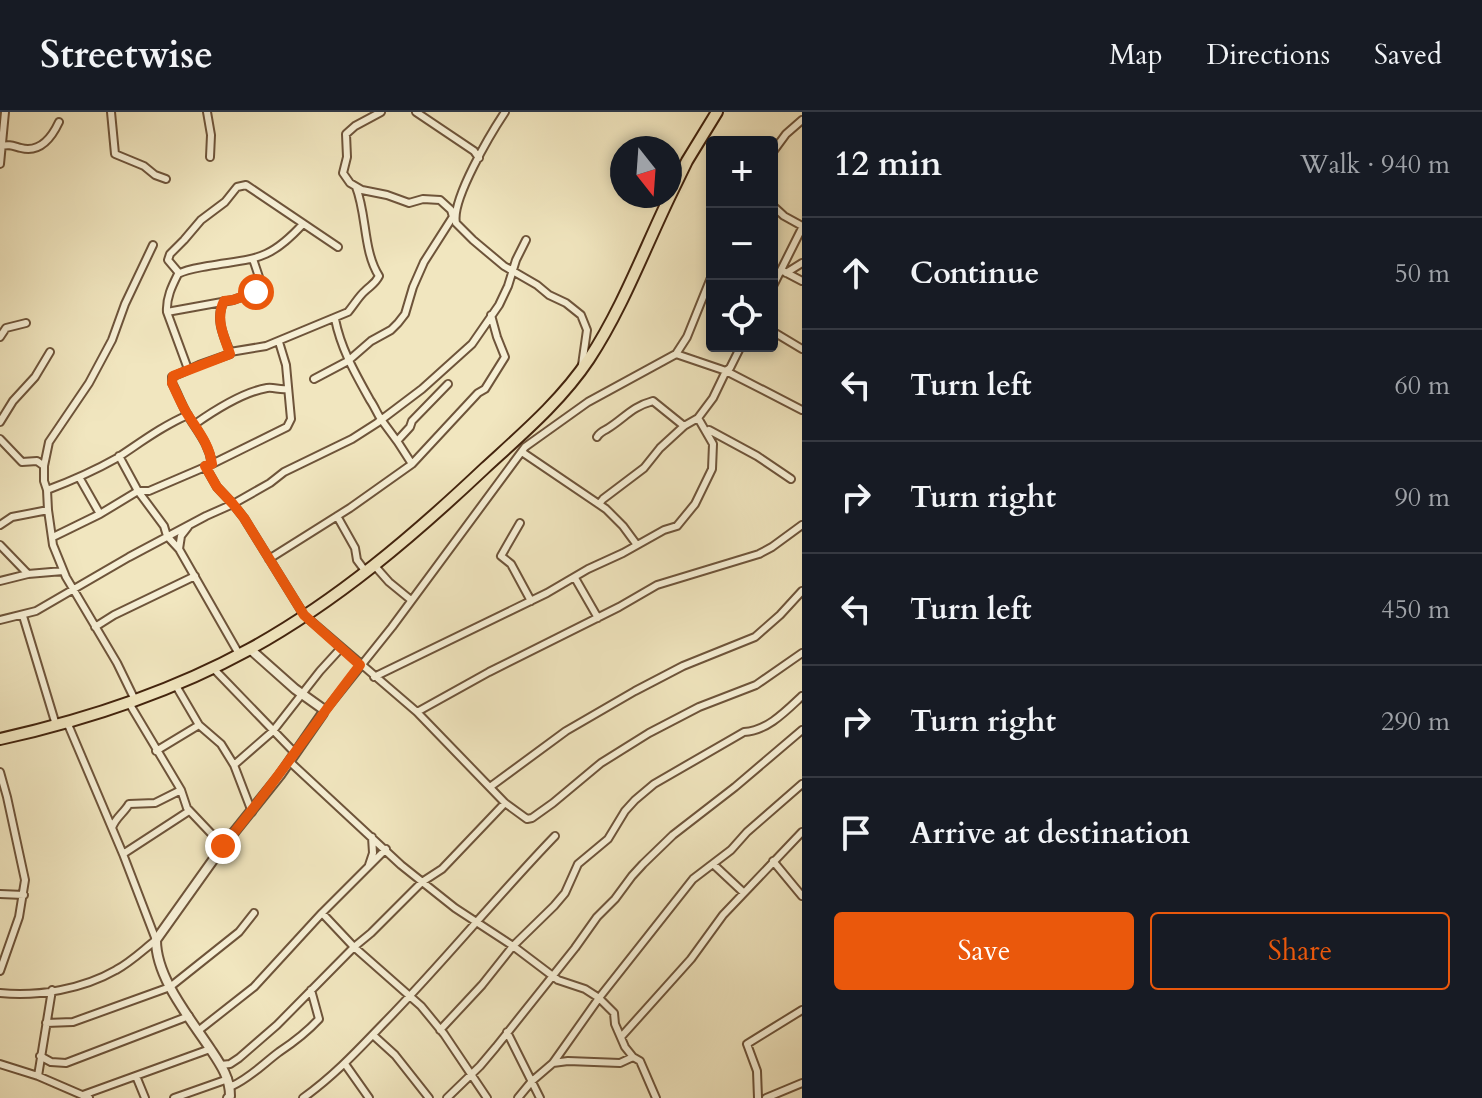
<!DOCTYPE html>
<meta charset="utf-8">
<style>
:root{--surface:#171b24;--page:#242831;--text:#f1f3f6;--muted:#9ea1a6;--line:#363941;--accent:#ea580c}
body{margin:0;font-family:Cardo,serif;background:var(--page);color:var(--text)}
.controls{position:absolute;right:24px;top:24px;display:grid;overflow:hidden;border-radius:8px;box-shadow:0 4px 12px #0003}
.controls button{width:72px;height:72px;display:grid;place-items:center;padding:0;border:0;border-bottom:2px solid var(--line);background:var(--surface);color:var(--text);font:40px sans-serif}
.compass{position:absolute;left:610px;top:24px;width:72px;height:72px;border-radius:50%;background:var(--surface);box-shadow:0 4px 12px #0003;rotate:163deg}
.stop{position:absolute;width:24px;height:24px;margin:-18px;border:6px solid #ea580c;border-radius:50%;background:#fff}
.stop.end{background:#ea580c;border-color:#fff;box-shadow:0 2px 8px #0008}
.list{margin:0;padding:0;list-style:none}
h2{display:flex;justify-content:space-between;align-items:center;height:104px;margin:0;padding:0 32px;font-size:34px}
h2 small{font-size:26px;font-weight:400;color:var(--muted)}
.list li{display:grid;grid-template-columns:52px 1fr auto;gap:24px;align-items:center;box-sizing:border-box;height:112px;padding:0 32px;border-top:2px solid var(--line)}
.list b{display:block;font-size:30px;white-space:nowrap}
.list em{font-size:26px;font-style:normal;color:var(--muted)}
.actions{display:flex;gap:16px;padding:24px 32px}
.actions a{flex:1;padding:18px 0;border:2px solid var(--accent);border-radius:8px;text-align:center;font-size:28px;color:var(--accent)}
.actions .main{background:var(--accent);color:#fff}
.icon{flex:none;width:44px;height:44px;fill:none;stroke:currentColor;stroke-width:2;stroke-linecap:round;stroke-linejoin:round}
.map{position:relative;flex:none;width:802px;height:986px;overflow:hidden}
header{display:flex;align-items:center;gap:48px;box-sizing:border-box;height:112px;padding:0 40px;background:var(--surface);border-bottom:2px solid var(--line)}
header strong{font-size:38px}
nav{display:flex;gap:44px;margin-inline-start:auto;font-size:28px}
main{display:flex}
aside{flex:1;background:var(--surface)}
.map>svg:first-child{display:block}
.lines{fill:none;stroke-linecap:round;stroke-linejoin:round}
.minor-casing{stroke:#6e543a;stroke-width:10}
.tertiary-casing{stroke:#6e543a;stroke-width:12}
.trunk-casing{stroke:#42230d;stroke-width:14}
.minor{stroke:#f6efd5;stroke-width:6}
.tertiary{stroke:#f6efd5;stroke-width:8}
.trunk{stroke:#f1e6bf;stroke-width:10}
.route{stroke:#ea580c;stroke-width:10}
</style>
<header>
<strong>Streetwise</strong>
<nav><a>Map</a><a>Directions</a><a>Saved</a></nav>
</header>
<main>
<div class="map">
<svg width="802" height="986" viewBox="0 0 802 986">
<rect width="100%" height="100%" fill="#f1e6bf"/>
<filter id="stains"><feTurbulence type="fractalNoise" baseFrequency=".0025" numOctaves="4"/><feColorMatrix values="0 0 0 0 .2 0 0 0 0 .09 0 0 0 0 .02 0 0 0 .5 -.17"/></filter>
<radialGradient id="worn" r=".72"><stop offset=".6" stop-color="#630" stop-opacity="0"/><stop offset="1" stop-color="#630" stop-opacity=".3"/></radialGradient>
<g class="lines">
<!-- minor casing -->
<g class="minor-casing">
<path id="minor" d="M111,0L115,42L144,54L155,63L166,67
M207,0L211,23L210,45
M381,0L355,14L346,22L347,45L343,61L350,71L362,78L387,83L409,91L423,87L440,88L451,98L453,105
M416,0L474,39L479,46
M505,0C491,21 451,88 456,111L473,128L504,154L537,173L549,183L566,191L581,203L587,218L582,253
M1,34C10,32 13,34 21,36C40,41 52,25 59,10
M772,41L786,22L802,8
M0,52L5,0
M772,93L784,104L802,114
M781,158L802,169
M179,161L168,148L170,142L184,128L201,108L225,90L237,75L246,73L338,135
M786,161L802,151
M772,176L802,116
M224,189C215,206 223,223 230,240
M167,200L233,188L259,179L261,171L253,147
M335,207C341,237 355,261 370,288C375,295 378,304 383,310C394,324 403,337 412,352
M772,219L802,237
M0,225L6,216L26,211
M676,242L726,259L802,298
M188,257L167,200C166,186 172,174 178,162C187,157 198,156 208,154C255,146 268,150 303,112
M314,267L348,249L371,229L391,218L398,211L405,202L413,175L424,150L454,103
M0,310L13,289L35,265L50,240
M195,312C215,298 243,280 267,276C274,275 279,278 287,277
M709,318L757,344L791,367
M597,325C599,321 603,319 607,317C625,306 631,295 653,289L684,314
M0,327L22,350L37,349L44,354
M398,328L410,315L412,309L448,272
M522,340L606,397L623,414L637,433
M119,344L138,379L164,414L167,424L179,437L239,542
M212,352C209,331 196,318 186,300C181,291 177,280 172,271V265L199,253L230,242V240L266,234L348,200C354,193 359,184 365,179C371,173 375,172 379,164C363,139 367,103 356,75
M205,354L217,375L233,392L244,406L304,503L417,600L505,691L527,707L532,706L553,691L601,651L649,621L699,595L756,573L802,541
M79,365L100,402
M47,378C71,369 94,359 117,346C140,331 162,314 188,303
M599,392L603,387L644,356L660,336L684,314L698,306L713,286L726,259L730,256L741,234
M337,404L355,436L357,448L366,460
M520,411L501,444L511,452L531,489
M0,413L12,405L48,398
M53,425L100,402L138,379H149L212,352L287,315L291,307L286,253L279,230
M0,433L28,462
M179,437L181,424L188,415
M269,447L350,396L412,352L478,281L485,277L505,245L497,225L491,203
M374,453L389,470L411,488
M575,466L598,506
M0,469L28,462L63,459
M23,504L56,613
M0,508L36,499L129,445L206,404L233,392L270,371L284,360L352,327L377,311L422,277L472,232L499,193L508,174L516,148L526,128
M95,515L114,503L195,464
M212,555L295,641
M374,565L547,481L588,457L623,441L664,418L677,414L695,392L712,357L713,332L698,306
M175,572L199,613L221,632L234,653L252,700
M135,588L117,551L66,465L53,433L48,398L47,378L44,369V354L49,330L89,271L112,228L125,192L153,133
M129,591L181,678L187,696L223,734
M324,600L392,515L525,335L588,290L676,242L687,225L712,163
M417,600L489,560L619,495L657,473L759,442L772,435L802,413
M156,639L199,613
M289,649L401,753L455,796L513,834L558,868L585,877L599,886L614,901L615,912L625,935L633,945L640,949L656,986
M234,653L273,619L320,559L341,536
M0,660L7,685L25,768L19,805L0,859
M490,675L566,619L635,579L683,554L755,525L780,503L802,479
M112,716C115,706 124,701 129,692L155,691L181,678
M123,742L189,699
M773,749L802,784
M713,752L744,781
M369,753L373,741L372,725
M0,782L24,783
M322,801L354,835L421,894L444,922L487,986
M0,881C38,885 83,877 116,858C131,850 143,838 156,828L123,742L67,610
M46,911L73,910L170,875L239,820L254,801
M440,918L482,873L513,834L554,794L565,781L578,752L608,727L625,699L635,688L654,672L744,620C767,619 786,599 802,584
M198,919L254,875L322,801L386,737
M507,920L540,986
M373,923L395,943L429,986
M621,925L691,847L723,803L802,720
M40,944L51,950L66,951L189,904
M553,951L568,949L620,951L633,945
M0,952L38,964L89,986
M345,952L369,986
M221,953L230,952L239,946L277,913L354,835L371,821L422,770L442,757L505,691
M38,964L52,878
M136,964L145,986
M229,972L232,974C250,966 263,952 279,940C294,930 307,920 319,907L311,878
M83,983L210,937
M174,986L228,967
M303,986C334,964 358,938 384,911C443,851 496,785 555,724
M447,986L480,954L496,935L575,836L597,805L615,787L632,764L643,752L673,723L735,675L802,618
M518,986L532,969L553,951L599,886L693,767L731,738L747,720L802,672
M758,986L757,959L747,932L802,898
M766,986L802,971"/>
</g>
<!-- tertiary casing -->
<g class="tertiary-casing">
<path id="tertiary" d="M228,986L230,984C230,966 221,953 211,938C190,906 156,866 156,828L223,734L280,663L323,601V597L295,577L250,537"/>
</g>
<!-- trunk casing -->
<g class="trunk-casing">
<path id="trunk" d="M670,84L687,49L717,0
M0,627C86,608 173,579 250,537C337,489 413,424 485,356C522,322 561,289 589,247C622,197 644,138 670,84"/>
</g>
<!-- minor -->
<use href="#minor" class="minor"/>
<!-- tertiary -->
<use href="#tertiary" class="tertiary"/>
<!-- trunk -->
<use href="#trunk" class="trunk"/>
</g>
<g class="lines">
<!-- route -->
<path class="route" d="M223,734C272,676 313,613 360,553L304,503L244,406L233,392L217,375L205,354L212,352C209,331 197,318 186,300C181,291 176,280 172,271L173,264L230,242C224,224 215,207 224,189L233,188L256,180"/>
</g>
<rect width="100%" height="100%" filter="url(#stains)"/>
<rect width="100%" height="100%" fill="url(#worn)"/>
</svg>
<div class="controls">
<button>+</button>
<button>−</button>
<button><svg class="icon" aria-label="locate" viewBox="0 0 24 24"><circle cx="12" cy="12" r="6"/><path d="M12 2v4M12 18v4M2 12h4M18 12h4"/></svg></button>
</div>
<svg class="compass" viewBox="-18 -18 36 36"><path d="M0-13l5 13h-10z" fill="#e53935"/><path d="M0 13l5-13h-10z" fill="#9ea1a6"/></svg>
<div class="stop" style="left:256px;top:180px"></div>
<div class="stop end" style="left:223px;top:734px"></div>
</div>
<aside>
<h2>12 min<small>Walk · 940 m</small></h2>
<ul class="list">
<li><svg class="icon" aria-label="ahead" viewBox="0 0 24 24"><path d="M12 20V5M6 11l6-6 6 6"/></svg><div><b>Continue</b></div><em>50 m</em></li>
<li><svg class="icon" aria-label="left" viewBox="0 0 24 24"><path d="M17 20v-9H6M10 6l-5 5 5 5"/></svg><div><b>Turn left</b></div><em>60 m</em></li>
<li><svg class="icon" aria-label="right" viewBox="0 0 24 24"><path d="M7 20v-9h11M14 6l5 5-5 5"/></svg><div><b>Turn right</b></div><em>90 m</em></li>
<li><svg class="icon" aria-label="left" viewBox="0 0 24 24"><path d="M17 20v-9H6M10 6l-5 5 5 5"/></svg><div><b>Turn left</b></div><em>450 m</em></li>
<li><svg class="icon" aria-label="right" viewBox="0 0 24 24"><path d="M7 20v-9h11M14 6l5 5-5 5"/></svg><div><b>Turn right</b></div><em>290 m</em></li>
<li><svg class="icon" aria-label="arrive" viewBox="0 0 24 24"><path d="M6 21V4h12l-3 4 3 4H6"/></svg><div><b>Arrive at destination</b></div></li>
</ul>
<div class="actions"><a class="main">Save</a><a>Share</a></div>
</aside>
</main>
